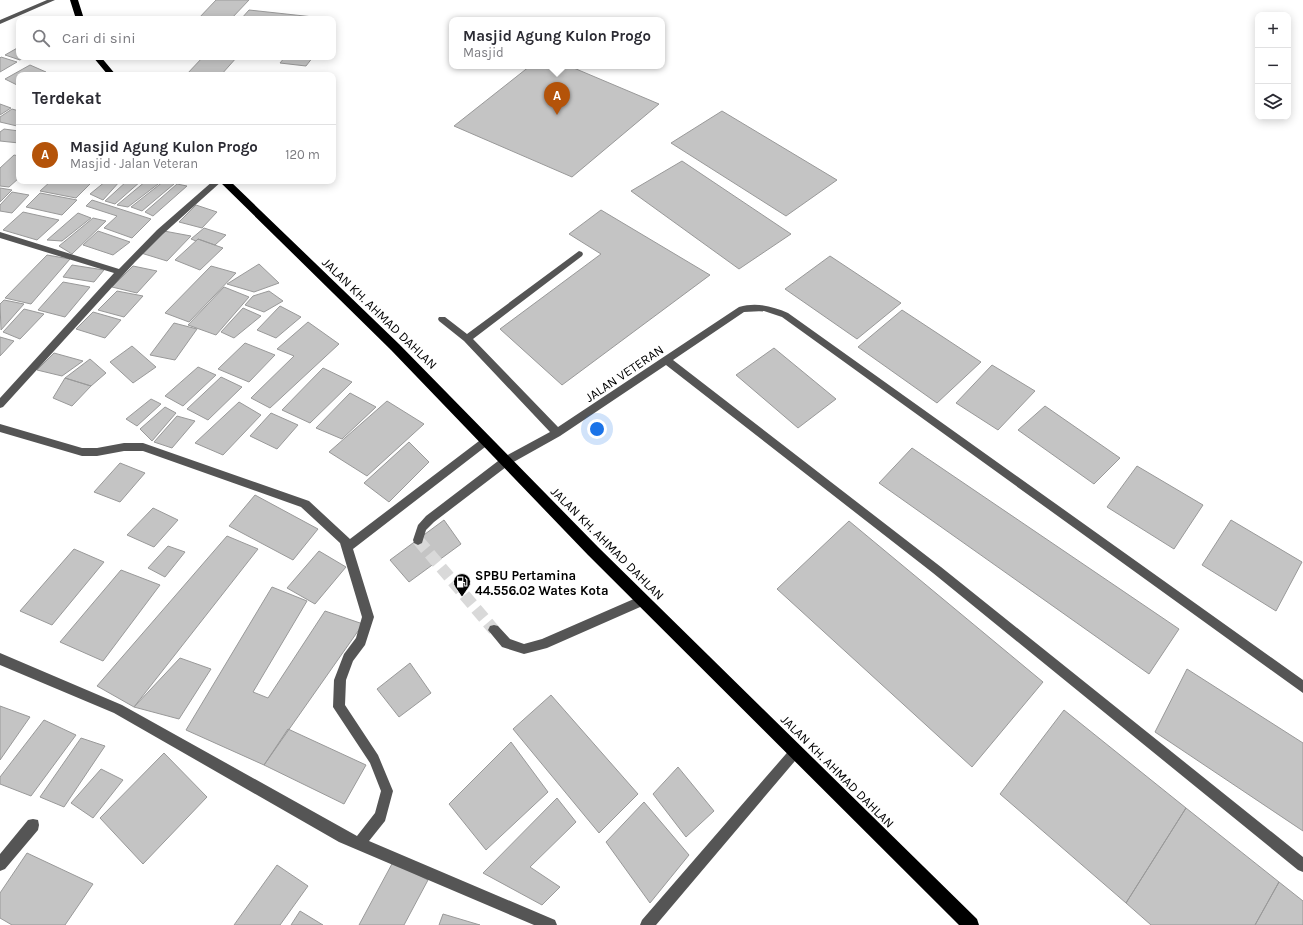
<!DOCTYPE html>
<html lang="id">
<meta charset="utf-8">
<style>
:root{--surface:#fff;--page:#f7f7f7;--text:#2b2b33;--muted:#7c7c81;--line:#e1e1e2;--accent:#b45309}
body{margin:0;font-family:Karla,sans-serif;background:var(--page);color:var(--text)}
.controls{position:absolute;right:12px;top:12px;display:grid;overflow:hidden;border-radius:8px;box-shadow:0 2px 10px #0003}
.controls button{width:36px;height:36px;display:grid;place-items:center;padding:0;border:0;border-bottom:1px solid var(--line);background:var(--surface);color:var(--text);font:20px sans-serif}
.you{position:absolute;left:597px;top:429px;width:14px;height:14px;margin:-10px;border:3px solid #fff;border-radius:50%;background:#1a73e8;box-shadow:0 0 0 6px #1a73e833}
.badge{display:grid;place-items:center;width:26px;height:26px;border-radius:50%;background:var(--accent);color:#fff;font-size:13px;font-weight:700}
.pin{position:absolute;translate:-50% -33px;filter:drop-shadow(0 1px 2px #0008)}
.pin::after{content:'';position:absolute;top:21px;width:14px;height:12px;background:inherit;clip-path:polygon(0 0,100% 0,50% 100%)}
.popup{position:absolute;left:449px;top:17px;width:216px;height:52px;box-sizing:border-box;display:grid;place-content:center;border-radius:8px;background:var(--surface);filter:drop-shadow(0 1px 3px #0005);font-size:13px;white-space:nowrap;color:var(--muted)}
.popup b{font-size:15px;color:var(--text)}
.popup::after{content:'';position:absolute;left:50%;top:100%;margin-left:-8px;border:8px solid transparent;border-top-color:var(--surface)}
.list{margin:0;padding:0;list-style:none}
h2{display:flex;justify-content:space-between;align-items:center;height:52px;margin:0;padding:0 16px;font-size:17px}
h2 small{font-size:13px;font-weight:400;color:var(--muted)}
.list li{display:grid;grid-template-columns:26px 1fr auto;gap:12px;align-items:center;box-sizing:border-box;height:60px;padding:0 16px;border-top:1px solid var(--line)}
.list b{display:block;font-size:15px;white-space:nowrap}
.list p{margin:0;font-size:13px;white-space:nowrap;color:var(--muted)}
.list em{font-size:13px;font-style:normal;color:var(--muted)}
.icon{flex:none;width:22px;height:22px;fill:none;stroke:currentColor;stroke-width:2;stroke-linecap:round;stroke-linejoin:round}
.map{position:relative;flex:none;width:1303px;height:925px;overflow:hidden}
.search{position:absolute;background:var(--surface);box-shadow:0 2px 10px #0003;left:16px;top:16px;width:320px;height:44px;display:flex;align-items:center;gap:10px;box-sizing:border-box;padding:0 14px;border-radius:8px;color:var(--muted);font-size:15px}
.panel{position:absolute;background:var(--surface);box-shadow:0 2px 10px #0003;left:16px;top:72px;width:320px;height:112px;border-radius:8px}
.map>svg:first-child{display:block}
.building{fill:#c4c4c4;stroke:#999}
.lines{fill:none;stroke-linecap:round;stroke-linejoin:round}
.minor-tunnel{stroke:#d9d9d9;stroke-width:12;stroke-dasharray:12 6;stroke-linecap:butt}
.minor{fill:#555;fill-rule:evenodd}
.highway{fill:#000;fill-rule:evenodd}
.labels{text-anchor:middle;stroke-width:4;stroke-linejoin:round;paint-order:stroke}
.street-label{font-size:13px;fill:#000;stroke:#fff}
.poi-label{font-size:13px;font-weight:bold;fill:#000;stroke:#fff;text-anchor:start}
</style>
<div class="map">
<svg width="1303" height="925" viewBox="0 0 1303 925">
<rect width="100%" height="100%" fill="#fff"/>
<!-- building -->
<path class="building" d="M216,0H249L231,19H198Z
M249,10L332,19H241Z
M19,47V57H24L20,60L5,55Z
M1,57L17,62L0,72V58Z
M203,57H237L221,75H186Z
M285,57H313L306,66L280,63Z
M30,65L46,72L42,75H19V86L5,79Z
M530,66H569L659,104L572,177L454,126Z
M0,104L11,108L0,115Z
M12,109L19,111V123L17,126L0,122V117Z
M722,111L837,180L786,216L671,143Z
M4,129L19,131V143L0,141V132Z
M14,155L19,156V178L9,187L0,186V168Z
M682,161L791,234L739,269L631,191Z
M51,181H93L76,198L40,191Z
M106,181H120L103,200L90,194Z
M127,181H141L115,204L105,201Z
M146,181H162L128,207L117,205Z
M164,181H169L174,184L142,211L131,207Z
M177,184L187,186L153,216L145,212Z
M0,188L12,190L0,202Z
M12,192L29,195L12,213L0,211V205Z
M40,193L77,200L62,215L26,207Z
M92,200L151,219L132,238L104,228L117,216L86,206Z
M196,205L217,212L202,228L179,222Z
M601,210L710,275L562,385L500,329L601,254L569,234Z
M23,212L59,220L37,240L3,230Z
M78,213L91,218L62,241L47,240Z
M93,218L106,221L72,254L59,246Z
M204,228L226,235L215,245L198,239L196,241L191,239Z
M98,231L130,242L113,255L83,245Z
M164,231L191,236L167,261L141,253Z
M198,239L223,248L200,270L175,260Z
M47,255L70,259L31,304L5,298Z
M830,256L901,303L857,339L785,289Z
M259,264L279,283L254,292L227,284Z
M72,265L104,270L94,282L63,277Z
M133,266L157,271L137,293L112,287Z
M211,266L236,273L189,322L165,313Z
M63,282L90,287L65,317L38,310Z
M224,287L249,297L216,335L188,325Z
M117,291L143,296L124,317L98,310Z
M269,291L283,301L264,312L245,305L253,296Z
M4,300L24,304L1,330L0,304Z
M280,306L301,317L276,338L257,330Z
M243,308L261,316L234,338L221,332Z
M24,309L44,314L20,339L3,332Z
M902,310L981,362L937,403L858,347Z
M93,312L121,320L105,338L76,329Z
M308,322L339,344L270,408L251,398L294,356L277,349Z
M174,323L197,329L175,360L150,355Z
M0,337L14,341L0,356Z
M245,343L275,355L249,382L218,369Z
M132,346L156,367L133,383L110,362Z
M774,348L836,399L798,428L736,375Z
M54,353L83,361L62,376L37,370Z
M90,359L106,373L91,386L65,378Z
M992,365L1035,391L998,430L956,403Z
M198,367L216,375L183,406L165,396Z
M323,368L352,382L310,423L282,410Z
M221,377L242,387L208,420L187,409Z
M65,378L91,386L72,406L53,398Z
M350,393L376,407L342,439L316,428Z
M151,399L161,404L137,426L126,419Z
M387,401L424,424L367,476L329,452Z
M239,402L261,415L223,455L195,443Z
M1045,406L1120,458L1094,484L1018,430Z
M165,407L176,413L152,441L140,429Z
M271,413L298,425L277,449L250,436Z
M177,416L195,421L172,448L154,442Z
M409,442L429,462L389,502L364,483Z
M912,448L1179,629L1149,674L879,483Z
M120,463L145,473L120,502L94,492Z
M1137,466L1203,505L1174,549L1107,507Z
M255,495L318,529L293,560L229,526Z
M153,508L178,520L154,547L127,535Z
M444,520L461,544L409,582L390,560Z
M1231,520L1302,562L1276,611L1202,565Z
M849,521L1043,682L972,767L777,589Z
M227,536L258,549L134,707L97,686Z
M168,546L185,552L165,577L148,568Z
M74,549L104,562L52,625L20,611Z
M319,551L346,567L315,604L287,588Z
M121,570L160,585L103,661L60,642Z
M272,587L307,601L253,692L268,698L325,611L363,624L264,765L186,730Z
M180,658L211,669L179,719L134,707Z
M410,663L431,693L399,717L377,689Z
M1187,669L1303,743V831L1155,732Z
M551,695L638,794L599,833L513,729Z
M0,706L30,717L0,760Z
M1064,710L1186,808L1126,903L1000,794Z
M44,720L76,735L31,796L0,784V777Z
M288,729L366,765L344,804L264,765Z
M81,738L105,746L64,807L40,797Z
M511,742L548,792L486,850L449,804Z
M164,753L207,797L143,864L100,818Z
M678,767L714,811L686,837L653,794Z
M101,769L123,780L93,818L71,803Z
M557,798L576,822L530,867L560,887L542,905L483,873Z
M644,802L689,855L650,903L606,842Z
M1186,808L1279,882L1255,925H1151L1126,903Z
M27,853L93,884L65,925H12L0,918V893Z
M393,862L428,880L404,925H359Z
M277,865L308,886L280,925H234Z
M1279,882L1303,901V925H1255Z
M300,911L323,925H291Z
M443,914L480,925H439Z"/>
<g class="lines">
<!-- minor-tunnel -->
<path class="minor-tunnel" d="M418,540L494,630"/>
<!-- minor -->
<path class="minor" d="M47,0H55L0,24V20Z
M213,181H222L163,234L135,262L3,407L0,408V398L114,273L0,238V232L119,269L157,230Z
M579,251L582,252L583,254L582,256L473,339L558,427L739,307C756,302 772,306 788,313L1303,680V693L782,317L764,311L744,312L673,360L941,567L1303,857V872L1298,870L933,573L666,365L560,436L510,464L434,522L426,530L422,543L418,545L414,543L413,540L418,525L426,516L502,458L550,432L464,341L439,321L438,319L439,317H445L467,334Z
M0,424L82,448H97L124,443H143L309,501L350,539L483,438H489L491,441L489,444L353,549L374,617L365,645L353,661L346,680L345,705L378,755L393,791L385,821L369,841L555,920L557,925H534L339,842L114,713L0,665V653L122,705L357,836L375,813L381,791L370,763L333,707L334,680L344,654L356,638L362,617L340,543L301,507L143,451H124L97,456H82L0,432Z
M643,595L647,596L649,600L647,604L547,648L524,654L502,647L488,630L490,626L494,625L498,626L510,639L524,644L542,639Z
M796,745L800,747L802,751L800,755L656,925H640L642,920L792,747Z
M33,819L38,820L39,825L38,830L5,869L0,871V854L28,820Z"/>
<!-- highway -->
<path class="highway" d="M70,0H78L84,19H76Z
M93,57H101L116,75H108Z
M219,181H230L399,344L598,547L977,919L979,925H959L588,555L391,350Z"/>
</g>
<!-- icons -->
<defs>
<g id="fuel-pin" transform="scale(0.9)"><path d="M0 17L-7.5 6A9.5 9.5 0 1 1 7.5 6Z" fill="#000" stroke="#fff"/><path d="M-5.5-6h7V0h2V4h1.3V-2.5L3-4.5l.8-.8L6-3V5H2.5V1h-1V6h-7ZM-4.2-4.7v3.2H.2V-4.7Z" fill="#fff"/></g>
</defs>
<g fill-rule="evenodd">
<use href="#fuel-pin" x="462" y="582"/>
</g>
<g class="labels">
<!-- street labels -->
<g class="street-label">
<text transform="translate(380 313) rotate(44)" y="5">JALAN KH. AHMAD DAHLAN</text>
<text transform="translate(624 373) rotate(-34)" y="5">JALAN VETERAN</text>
<text transform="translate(608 543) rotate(45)" y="5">JALAN KH. AHMAD DAHLAN</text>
<text transform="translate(838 771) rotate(45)" y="5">JALAN KH. AHMAD DAHLAN</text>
</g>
<!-- poi labels -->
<g class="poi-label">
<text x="475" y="580">SPBU Pertamina<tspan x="475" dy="15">44.556.02 Wates Kota</tspan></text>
</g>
</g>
</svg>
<div class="controls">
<button>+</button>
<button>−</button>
<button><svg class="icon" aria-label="layers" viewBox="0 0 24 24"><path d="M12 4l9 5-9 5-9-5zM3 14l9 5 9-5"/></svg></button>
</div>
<div class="you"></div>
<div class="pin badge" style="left:557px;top:115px">A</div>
<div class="popup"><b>Masjid Agung Kulon Progo</b>Masjid</div>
<div class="search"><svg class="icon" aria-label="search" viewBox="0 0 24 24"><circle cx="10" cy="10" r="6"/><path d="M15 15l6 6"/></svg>Cari di sini</div>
<section class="panel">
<h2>Terdekat<small></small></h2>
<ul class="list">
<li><span class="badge">A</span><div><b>Masjid Agung Kulon Progo</b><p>Masjid · Jalan Veteran</p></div><em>120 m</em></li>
</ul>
</section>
</div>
